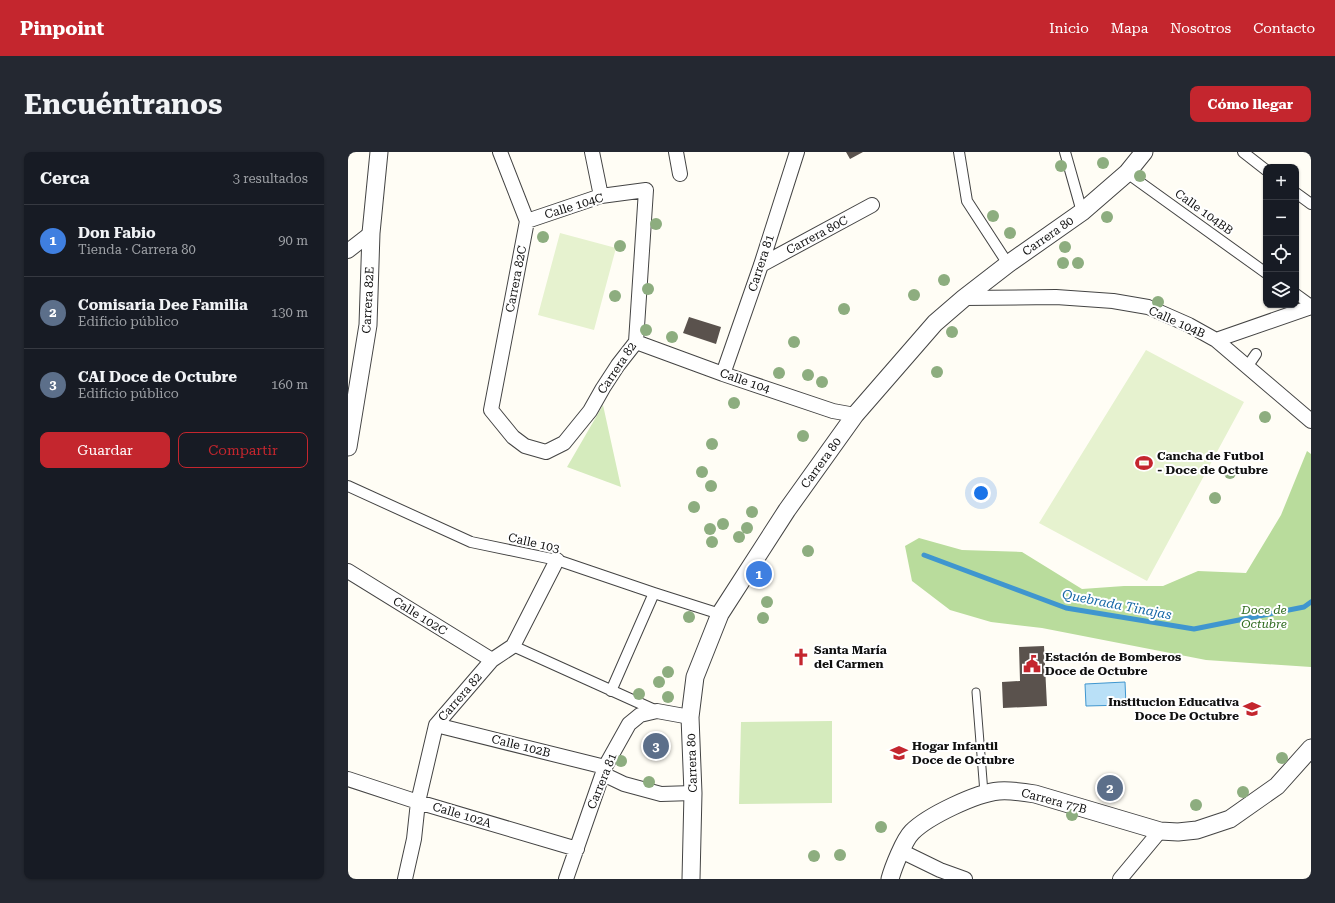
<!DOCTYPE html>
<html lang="es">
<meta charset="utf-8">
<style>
:root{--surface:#171b24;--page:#242831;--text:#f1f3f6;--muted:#9ea1a6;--line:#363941;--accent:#c4262e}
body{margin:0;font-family:"Roboto Serif",serif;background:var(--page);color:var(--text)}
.controls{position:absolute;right:12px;top:12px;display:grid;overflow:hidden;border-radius:8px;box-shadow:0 1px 3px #0004}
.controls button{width:36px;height:36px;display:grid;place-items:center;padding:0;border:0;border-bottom:1px solid var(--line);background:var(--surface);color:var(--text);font:20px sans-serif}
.you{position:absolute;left:633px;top:341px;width:14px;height:14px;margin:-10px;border:3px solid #fff;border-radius:50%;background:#1a73e8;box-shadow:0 0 0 6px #1a73e833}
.badge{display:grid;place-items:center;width:26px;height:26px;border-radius:50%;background:var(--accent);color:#fff;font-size:13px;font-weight:700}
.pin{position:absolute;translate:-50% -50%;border:2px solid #fff;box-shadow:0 1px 4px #0006}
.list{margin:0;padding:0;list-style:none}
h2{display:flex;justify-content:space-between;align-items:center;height:52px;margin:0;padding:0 16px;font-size:17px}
h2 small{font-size:13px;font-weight:400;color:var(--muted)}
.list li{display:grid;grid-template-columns:26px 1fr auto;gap:12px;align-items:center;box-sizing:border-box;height:72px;padding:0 16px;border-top:1px solid var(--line)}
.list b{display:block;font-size:15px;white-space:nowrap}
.list p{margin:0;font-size:13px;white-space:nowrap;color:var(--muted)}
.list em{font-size:13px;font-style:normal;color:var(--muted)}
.actions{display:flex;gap:8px;padding:12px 16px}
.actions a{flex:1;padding:9px 0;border:1px solid var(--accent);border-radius:8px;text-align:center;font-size:14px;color:var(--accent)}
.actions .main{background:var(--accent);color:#fff}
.icon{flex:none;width:22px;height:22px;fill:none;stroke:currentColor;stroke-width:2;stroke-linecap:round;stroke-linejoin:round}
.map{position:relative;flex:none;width:963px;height:727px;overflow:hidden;border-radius:8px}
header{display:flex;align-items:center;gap:24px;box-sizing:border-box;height:56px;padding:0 20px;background:var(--accent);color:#fff}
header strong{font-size:19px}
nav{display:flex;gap:22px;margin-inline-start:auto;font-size:14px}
.intro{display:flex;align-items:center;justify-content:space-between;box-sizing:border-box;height:96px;padding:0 24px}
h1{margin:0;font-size:28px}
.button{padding:10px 18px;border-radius:8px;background:var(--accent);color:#fff;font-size:14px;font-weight:700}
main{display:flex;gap:24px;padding:0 24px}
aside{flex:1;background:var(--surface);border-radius:8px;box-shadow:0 1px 3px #0004}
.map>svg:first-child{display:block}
.green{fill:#d5ebbd}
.forest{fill:#b9dc9c}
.pitch{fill:#e6f2cf}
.water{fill:#b9e0f7;stroke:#3f96cf}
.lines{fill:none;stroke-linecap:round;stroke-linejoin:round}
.stream{stroke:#3f96cf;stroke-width:5}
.building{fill:#5a524d}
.service-casing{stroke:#444;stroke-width:9}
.pedestrian-casing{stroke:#444;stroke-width:12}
.minor-casing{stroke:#444;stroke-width:16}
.tertiary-casing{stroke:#444;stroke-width:19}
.service{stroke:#fff;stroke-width:7}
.pedestrian{stroke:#fff;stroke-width:10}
.minor{stroke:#fff;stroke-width:14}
.tertiary{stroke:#fff;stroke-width:17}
.tree{fill:#8dad7f}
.labels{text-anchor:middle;stroke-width:4;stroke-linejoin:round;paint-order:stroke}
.street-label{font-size:12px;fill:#111;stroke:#fff}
.poi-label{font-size:12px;font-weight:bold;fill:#111;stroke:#fff;text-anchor:start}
.park-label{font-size:12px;font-style:italic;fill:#2f6b1f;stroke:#fff}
.water-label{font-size:13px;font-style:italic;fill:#1768a6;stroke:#fff}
</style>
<header>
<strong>Pinpoint</strong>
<nav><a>Inicio</a><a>Mapa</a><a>Nosotros</a><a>Contacto</a></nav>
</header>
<div class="intro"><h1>Encuéntranos</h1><a class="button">Cómo llegar</a></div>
<main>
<aside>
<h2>Cerca<small>3 resultados</small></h2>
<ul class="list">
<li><span class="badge" style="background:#3f7fe0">1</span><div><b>Don Fabio</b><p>Tienda · Carrera 80</p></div><em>90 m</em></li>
<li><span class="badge" style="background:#5c6f8a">2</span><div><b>Comisaria Dee Familia</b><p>Edificio público</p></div><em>130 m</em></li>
<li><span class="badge" style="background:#5c6f8a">3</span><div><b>CAI Doce de Octubre</b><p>Edificio público</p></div><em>160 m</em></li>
</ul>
<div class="actions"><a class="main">Guardar</a><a>Compartir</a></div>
</aside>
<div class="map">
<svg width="963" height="727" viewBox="0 0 963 727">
<rect width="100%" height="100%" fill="#fffdf5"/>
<!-- green -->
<path class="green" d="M255,253L273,335L219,315Z
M484,569V651L391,652L393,570Z"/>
<!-- forest -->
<path class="forest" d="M959,299L963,302V515L858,508L694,476L643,470L602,458L564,429L557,394L571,386L614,398L674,400L734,437L776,434H815L850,419L898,421L933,363Z"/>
<!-- pitch -->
<path class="pitch" d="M212,81L268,96L246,178L190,163Z
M798,198L896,250L799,429L691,371Z"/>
<!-- water -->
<path class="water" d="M777,530L778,553L738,554L737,532Z"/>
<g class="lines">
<!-- stream -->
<path class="stream" d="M576,403L718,456L846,477L956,455L963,450"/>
</g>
<!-- building -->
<path class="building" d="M498,0H515L502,7Z
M341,165L373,175L368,192L335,181Z
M696,494L699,554L655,556L654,530L672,529L671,495Z"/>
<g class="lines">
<!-- service casing -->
<g class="service-casing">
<path id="service" d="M628,540L636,641"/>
</g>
<!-- pedestrian casing -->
<g class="pedestrian-casing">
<path id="pedestrian" d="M611,0L619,49L660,112
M717,0L734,60
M895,0L918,18
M779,21L918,121
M948,41L963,52
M948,142L963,153
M899,215L908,202
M0,334L123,390L209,408L306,441L372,462
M165,494L309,559
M263,539L306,441"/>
</g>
<!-- minor casing -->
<g class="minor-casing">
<path id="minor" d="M152,0L179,69L143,258L165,285L177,294L198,300L216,291L242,259L255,236L270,213L288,190L298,38L253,44L179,69
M244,0L253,44
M328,0L332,22
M0,99L23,81
M413,113L524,53
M616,146L708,145L765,149L800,155L841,173L868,188L963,269
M868,188L963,155
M288,190L375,222L485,259L507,263
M375,222L413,113L449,0
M0,419L144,508
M88,573L257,615
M255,622L276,632L313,642L345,641
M0,627L70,650L229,697
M553,699L592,718L617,727
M57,727L66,687L70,650L88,573L144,508L165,494L209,408
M218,727L257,615L281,572L292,563L309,559L342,565
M772,727L812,679"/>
</g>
<!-- tertiary casing -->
<g class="tertiary-casing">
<path id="tertiary" d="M0,295L20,173L23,81L31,0
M343,727L345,641L342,565L347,525L372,462L439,358L507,263L587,171L616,146L660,112L734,60L779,21L796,0
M542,727C545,716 556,688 564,680C580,664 628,641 651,639C663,638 675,640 687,642L812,679L830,680L849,678L882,667L929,634L963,596"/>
</g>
<!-- service -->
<use href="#service" class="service"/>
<!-- pedestrian -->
<use href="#pedestrian" class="pedestrian"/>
<!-- minor -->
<use href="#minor" class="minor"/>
<!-- tertiary -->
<use href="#tertiary" class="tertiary"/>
</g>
<!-- trees -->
<g class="tree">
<circle cx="755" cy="11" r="6"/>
<circle cx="713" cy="14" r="6"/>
<circle cx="792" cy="24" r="6"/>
<circle cx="645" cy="64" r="6"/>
<circle cx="759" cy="65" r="6"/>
<circle cx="308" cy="72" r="6"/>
<circle cx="662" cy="81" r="6"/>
<circle cx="195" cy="85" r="6"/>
<circle cx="272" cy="94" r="6"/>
<circle cx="717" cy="95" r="6"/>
<circle cx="715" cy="111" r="6"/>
<circle cx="730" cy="111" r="6"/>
<circle cx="596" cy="128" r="6"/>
<circle cx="300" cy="137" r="6"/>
<circle cx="566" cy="143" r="6"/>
<circle cx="267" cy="144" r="6"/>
<circle cx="810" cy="150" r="6"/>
<circle cx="496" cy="157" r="6"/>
<circle cx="298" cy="178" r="6"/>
<circle cx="604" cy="180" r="6"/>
<circle cx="324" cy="185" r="6"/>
<circle cx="446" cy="190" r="6"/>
<circle cx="589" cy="220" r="6"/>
<circle cx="431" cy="221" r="6"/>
<circle cx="460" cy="223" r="6"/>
<circle cx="474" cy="230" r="6"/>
<circle cx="386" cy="251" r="6"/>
<circle cx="917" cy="265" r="6"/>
<circle cx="455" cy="284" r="6"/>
<circle cx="364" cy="292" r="6"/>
<circle cx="354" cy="320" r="6"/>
<circle cx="882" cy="321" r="6"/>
<circle cx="363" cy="334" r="6"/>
<circle cx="867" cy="346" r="6"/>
<circle cx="346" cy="355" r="6"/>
<circle cx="404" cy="360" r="6"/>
<circle cx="375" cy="372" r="6"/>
<circle cx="399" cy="376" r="6"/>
<circle cx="362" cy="377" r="6"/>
<circle cx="391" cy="385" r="6"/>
<circle cx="364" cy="390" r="6"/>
<circle cx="460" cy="399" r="6"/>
<circle cx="419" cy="450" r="6"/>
<circle cx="341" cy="465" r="6"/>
<circle cx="415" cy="466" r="6"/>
<circle cx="320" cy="520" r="6"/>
<circle cx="311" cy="530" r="6"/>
<circle cx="291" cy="542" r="6"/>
<circle cx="320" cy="545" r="6"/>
<circle cx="934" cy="606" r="6"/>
<circle cx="273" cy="609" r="6"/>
<circle cx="301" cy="630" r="6"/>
<circle cx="895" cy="640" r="6"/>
<circle cx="848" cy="653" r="6"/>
<circle cx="724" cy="663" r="6"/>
<circle cx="533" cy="675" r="6"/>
<circle cx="492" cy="703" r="6"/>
<circle cx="466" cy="704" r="6"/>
</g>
<!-- icons -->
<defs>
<g id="stadium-bare" transform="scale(1.38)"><path d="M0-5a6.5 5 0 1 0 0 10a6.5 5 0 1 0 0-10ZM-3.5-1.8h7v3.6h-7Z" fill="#c4262e" stroke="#fff" stroke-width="2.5" paint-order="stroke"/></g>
<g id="church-bare" transform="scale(1.38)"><path d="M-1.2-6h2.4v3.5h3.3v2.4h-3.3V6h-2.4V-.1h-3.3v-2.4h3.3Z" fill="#c4262e" stroke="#fff" stroke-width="2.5" paint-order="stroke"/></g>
<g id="civic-bare" transform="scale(1.38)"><path d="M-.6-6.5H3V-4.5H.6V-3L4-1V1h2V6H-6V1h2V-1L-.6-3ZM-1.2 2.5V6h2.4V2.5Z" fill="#c4262e" stroke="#fff" stroke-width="2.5" paint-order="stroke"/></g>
<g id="school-bare" transform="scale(1.38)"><path d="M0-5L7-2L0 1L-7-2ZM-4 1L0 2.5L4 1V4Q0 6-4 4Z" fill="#c4262e" stroke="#fff" stroke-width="2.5" paint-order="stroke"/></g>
</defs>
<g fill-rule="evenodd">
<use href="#stadium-bare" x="796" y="311"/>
<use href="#church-bare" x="453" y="505"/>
<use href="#civic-bare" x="684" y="512"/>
<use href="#school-bare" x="904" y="557"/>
<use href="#school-bare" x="551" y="601"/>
</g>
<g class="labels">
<!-- street labels -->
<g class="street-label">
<text transform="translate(226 54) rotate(-17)" y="4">Calle 104C</text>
<text transform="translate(856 60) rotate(36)" y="4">Calle 104BB</text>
<text transform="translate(469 83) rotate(-28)" y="4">Carrera 80C</text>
<text transform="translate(700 84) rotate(-35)" y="4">Carrera 80</text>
<text transform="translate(413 111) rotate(-72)" y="4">Carrera 81</text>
<text transform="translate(168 127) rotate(-79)" y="4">Carrera 82C</text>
<text transform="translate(20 148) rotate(-87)" y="4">Carrera 82E</text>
<text transform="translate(829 170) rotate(24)" y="4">Calle 104B</text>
<text transform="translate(269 216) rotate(-56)" y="4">Carrera 82</text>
<text transform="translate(397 229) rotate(19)" y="4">Calle 104</text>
<text transform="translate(473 311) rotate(-54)" y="4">Carrera 80</text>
<text transform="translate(186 391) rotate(13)" y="4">Calle 103</text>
<text transform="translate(72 464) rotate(32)" y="4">Calle 102C</text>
<text transform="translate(112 545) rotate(-49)" y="4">Carrera 82</text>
<text transform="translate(173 594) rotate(14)" y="4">Calle 102B</text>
<text transform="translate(344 611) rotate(-92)" y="4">Carrera 80</text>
<text transform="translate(254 629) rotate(-68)" y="4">Carrera 81</text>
<text transform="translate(706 649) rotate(15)" y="4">Carrera 77B</text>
<text transform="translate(114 663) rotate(17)" y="4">Calle 102A</text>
</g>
<!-- poi labels -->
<g class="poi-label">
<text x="809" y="308">Cancha de Futbol<tspan x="809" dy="14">- Doce de Octubre</tspan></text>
<text x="466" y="502">Santa María<tspan x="466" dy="14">del Carmen</tspan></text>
<text x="697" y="509">Estación de Bomberos<tspan x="697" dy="14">Doce de Octubre</tspan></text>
<text x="891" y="554" text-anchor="end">Institucion Educativa<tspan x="891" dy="14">Doce De Octubre</tspan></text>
<text x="564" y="598">Hogar Infantil<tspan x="564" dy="14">Doce de Octubre</tspan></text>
</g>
<!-- park labels -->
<g class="park-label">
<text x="916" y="462">Doce de<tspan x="916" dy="14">Octubre</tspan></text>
</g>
<!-- water labels -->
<g class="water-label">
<text transform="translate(769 452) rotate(11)" y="5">Quebrada Tinajas</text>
</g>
</g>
</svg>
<div class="controls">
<button>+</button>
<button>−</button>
<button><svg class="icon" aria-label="locate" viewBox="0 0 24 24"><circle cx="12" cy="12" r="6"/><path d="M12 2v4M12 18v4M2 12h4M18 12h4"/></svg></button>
<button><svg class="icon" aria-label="layers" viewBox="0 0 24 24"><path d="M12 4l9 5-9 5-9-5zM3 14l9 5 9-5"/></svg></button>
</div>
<div class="you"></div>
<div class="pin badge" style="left:411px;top:422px;background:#3f7fe0">1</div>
<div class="pin badge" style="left:762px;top:636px;background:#5c6f8a">2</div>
<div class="pin badge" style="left:308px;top:594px;background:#5c6f8a">3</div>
</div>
</main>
